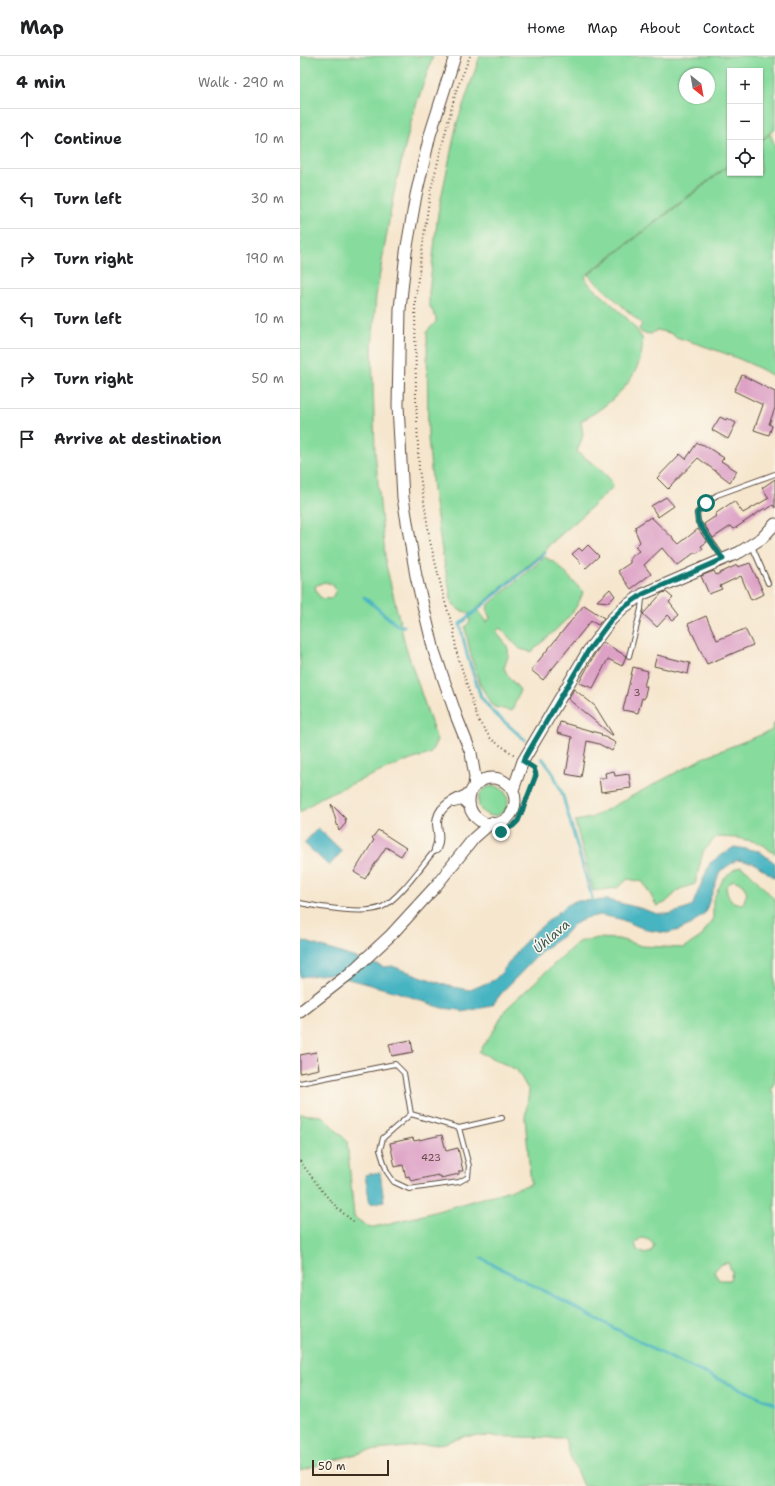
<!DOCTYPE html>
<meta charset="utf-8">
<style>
:root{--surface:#fff;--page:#f6f6f6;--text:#202124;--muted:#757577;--line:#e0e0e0}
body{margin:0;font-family:"Shantell Sans",sans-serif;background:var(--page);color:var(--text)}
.controls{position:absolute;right:12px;top:12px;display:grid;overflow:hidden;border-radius:0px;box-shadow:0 1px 3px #0004}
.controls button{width:36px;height:36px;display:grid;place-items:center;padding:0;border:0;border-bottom:1px solid var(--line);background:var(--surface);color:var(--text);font:20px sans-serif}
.compass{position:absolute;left:379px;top:12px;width:36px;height:36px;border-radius:50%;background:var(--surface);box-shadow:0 1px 3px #0004;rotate:149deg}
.scale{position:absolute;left:12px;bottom:10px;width:77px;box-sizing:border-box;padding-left:4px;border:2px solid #3b2a1e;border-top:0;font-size:11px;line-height:14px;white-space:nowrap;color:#3b2a1e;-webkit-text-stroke:3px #fbf7ec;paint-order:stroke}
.stop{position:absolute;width:12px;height:12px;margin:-9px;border:3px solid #0f766e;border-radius:50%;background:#fff}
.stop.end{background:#0f766e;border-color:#fff;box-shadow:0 1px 4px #0008}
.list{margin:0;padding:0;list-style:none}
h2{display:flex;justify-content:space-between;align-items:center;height:52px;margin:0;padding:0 16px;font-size:17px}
h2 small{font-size:13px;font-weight:400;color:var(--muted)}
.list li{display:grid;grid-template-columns:26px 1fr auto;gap:12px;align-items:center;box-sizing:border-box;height:60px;padding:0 16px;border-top:1px solid var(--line)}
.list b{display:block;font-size:15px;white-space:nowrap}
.list em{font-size:13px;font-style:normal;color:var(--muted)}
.icon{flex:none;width:22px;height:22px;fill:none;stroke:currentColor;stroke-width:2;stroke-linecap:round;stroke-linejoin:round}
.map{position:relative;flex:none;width:475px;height:1430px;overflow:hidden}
header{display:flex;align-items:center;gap:24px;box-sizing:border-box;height:56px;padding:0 20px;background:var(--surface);border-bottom:1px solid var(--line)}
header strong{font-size:19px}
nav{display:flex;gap:22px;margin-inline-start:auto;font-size:14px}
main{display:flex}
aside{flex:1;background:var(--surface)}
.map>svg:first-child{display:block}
.grass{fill:#87db9d;stroke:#61825e;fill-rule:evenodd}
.water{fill:#47b4c2;stroke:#416f70}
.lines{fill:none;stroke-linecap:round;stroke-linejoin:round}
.stream{stroke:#47b4c2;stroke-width:3}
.building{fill:#dda1c6}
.lane-casing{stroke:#574638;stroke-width:6}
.street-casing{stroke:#574638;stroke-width:10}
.secondary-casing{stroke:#574638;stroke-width:13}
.path{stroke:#574638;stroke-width:2;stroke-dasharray:1 3;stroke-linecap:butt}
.lane{stroke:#fff;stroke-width:4}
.street{stroke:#fff;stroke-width:8}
.secondary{stroke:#fff;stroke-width:11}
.route{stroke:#0f766e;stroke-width:5}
.labels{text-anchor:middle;stroke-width:3;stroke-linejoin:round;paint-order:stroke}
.number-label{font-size:10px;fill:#644848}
.water-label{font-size:13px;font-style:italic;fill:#3f5a57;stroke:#fbf7ec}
</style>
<header>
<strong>Map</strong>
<nav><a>Home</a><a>Map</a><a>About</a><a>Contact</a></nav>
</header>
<main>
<aside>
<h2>4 min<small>Walk · 290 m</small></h2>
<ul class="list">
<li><svg class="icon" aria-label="ahead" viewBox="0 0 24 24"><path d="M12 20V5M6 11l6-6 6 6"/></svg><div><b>Continue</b></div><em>10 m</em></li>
<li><svg class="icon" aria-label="left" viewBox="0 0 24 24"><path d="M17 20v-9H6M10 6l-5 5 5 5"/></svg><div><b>Turn left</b></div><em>30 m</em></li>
<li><svg class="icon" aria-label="right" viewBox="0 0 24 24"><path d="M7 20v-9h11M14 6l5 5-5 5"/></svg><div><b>Turn right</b></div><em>190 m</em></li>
<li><svg class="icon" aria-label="left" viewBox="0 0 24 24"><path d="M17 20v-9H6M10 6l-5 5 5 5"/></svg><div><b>Turn left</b></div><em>10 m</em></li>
<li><svg class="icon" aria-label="right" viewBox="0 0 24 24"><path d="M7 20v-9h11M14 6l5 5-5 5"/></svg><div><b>Turn right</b></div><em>50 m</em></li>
<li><svg class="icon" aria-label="arrive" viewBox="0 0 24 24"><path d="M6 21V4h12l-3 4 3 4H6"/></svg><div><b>Arrive at destination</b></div></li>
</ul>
</aside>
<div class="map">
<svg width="475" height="1430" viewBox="0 0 475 1430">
<rect width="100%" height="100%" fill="#fbf7ec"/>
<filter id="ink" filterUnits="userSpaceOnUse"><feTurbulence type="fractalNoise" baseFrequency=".025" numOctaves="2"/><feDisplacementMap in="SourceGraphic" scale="8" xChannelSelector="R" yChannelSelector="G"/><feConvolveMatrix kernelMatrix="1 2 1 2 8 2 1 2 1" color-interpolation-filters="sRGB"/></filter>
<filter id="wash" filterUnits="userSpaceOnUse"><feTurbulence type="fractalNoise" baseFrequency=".012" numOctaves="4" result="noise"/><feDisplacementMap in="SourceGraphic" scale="16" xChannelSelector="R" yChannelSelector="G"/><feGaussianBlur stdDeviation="0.9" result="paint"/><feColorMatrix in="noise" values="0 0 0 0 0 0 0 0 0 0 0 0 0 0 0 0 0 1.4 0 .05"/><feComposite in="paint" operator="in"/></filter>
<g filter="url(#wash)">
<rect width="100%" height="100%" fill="#f6e6ce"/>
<!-- grass -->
<path class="grass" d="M0,0H133L113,58L94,136L76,240L72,293L75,396L86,509L106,592L137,684L130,698L101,707L35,735L20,742L0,757ZM24,526L32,528L36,534L32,542C21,545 17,540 15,530Z
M180,0H475V73L460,85V15H430V108L285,220L288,227C304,242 332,263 342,282C343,285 342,290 342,294C338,326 307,351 281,365L283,379L277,396C287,404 311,418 313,431L280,462L248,490L247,493L177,552L187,566L190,562L187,555L188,549L245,501L257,508L283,536C275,562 250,577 232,596L220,593L200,572L196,576C209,592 212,592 204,612L208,620L220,634L212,655L194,651L180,629L171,600L165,571L170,566L169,557L159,554L152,547L142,495L133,434L128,382L127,275L136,266V262L129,248V236L138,157L157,67ZM385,18H409V42H385Z
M470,78L475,89V321C444,302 410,292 376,281L370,277L357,274L351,278L342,277L339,273L342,268L288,219L430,109V117H460V86Z
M475,666V798L460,787L437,782L416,781L403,796L395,828L380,833L365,847L357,850L343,826L328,823L317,832L293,835L275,765L291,762L407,700L471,675Z
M178 745a15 15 0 1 1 30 0a15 15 0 1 1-30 0Z
M441,811L448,815L475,844V1025L471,1033L475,1041V1430H283L268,1395L265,1382L166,1380L145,1387L67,1395L0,1414V1058L22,1060L47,1085L54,1161L70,1172L127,1158L231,1128L225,1062L229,1035L217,1014L179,996L196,971L205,954L278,886L298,882L319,883L342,890L384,892L402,880L413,862V844L423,823L436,812ZM433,824L443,828L447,837L443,848C430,847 428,843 426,831ZM341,1182C348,1183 351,1184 354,1190L351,1196L345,1198L337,1194L335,1187ZM428,1206L432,1216L430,1224H419L414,1216L418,1210Z"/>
<!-- water -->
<path class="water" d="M18,772L42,795L29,810L4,787Z
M434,791L459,795L475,807V822L454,807L437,804L420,815L405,857L392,868L379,874L367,877L347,874L320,863L300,859L286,862L273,869L263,880L244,893L205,933L193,948L186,951L162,956L160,954L142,952L97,936L29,918L0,921V884L84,911L92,910L148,930L170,934L194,924L202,916L221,890L235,876L266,850L275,845L307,844L336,851L358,858H369L386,853L392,850L410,807Z
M80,1116L84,1145L70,1148L65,1119Z"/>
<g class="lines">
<!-- stream -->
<path class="stream" d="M64,541L98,570H104
M225,684L193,656L181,641L167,599L160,568L245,497
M242,702L252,715L262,737L292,842L291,847
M181,1202L377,1305L475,1348"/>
</g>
<g id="blocks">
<!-- building -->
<path class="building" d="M442,319L475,336V352L469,368L472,370L469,379L454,374L463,349L434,335Z
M420,361L426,364L427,362L436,367L428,383L412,374Z
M397,387L404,389L424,402L421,405L437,415L430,426L398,402L368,433L357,422L380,398L386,403Z
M475,423V452L473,449L466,454L465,452L434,473L431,470L413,482L404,468L416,460L415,458L434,445L443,457L469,442L462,432Z
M366,441L374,450L358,461L351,450Z
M351,461L379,488L398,473L407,486L401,490L403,493L397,497H394L377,510L362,492L344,509L351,518L331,533L318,515L330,507V502L339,495L335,491L340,486L335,474L336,472L335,471Z
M288,489L299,500L286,512L272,498L279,492L282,495Z
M450,507L464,538L451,544L441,520L420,530L422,533L409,538L401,520L414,515L416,519L437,509L438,511Z
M310,533L315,540L309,546L297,545Z
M366,536L373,542L369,546L379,559L373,564L368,559L357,571L343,558L344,557L362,537Z
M284,549L304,562L298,569L291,565L243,624L231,614Z
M406,560L417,584L445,573L453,589L407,608L388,568Z
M303,586L326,600L322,610L308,603L293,632L279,627L294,599Z
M357,599L390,607L388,618L354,610Z
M333,611L348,615L344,630H347L344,643L342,642L338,657L323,654Z
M274,633L295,650L313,679H312L268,643Z
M260,666L302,678L301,679L316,687L312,695L299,688L287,685L281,721L266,718L272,681L257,677Z
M314,715L315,720L329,718L331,732L301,736L299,722H306L305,717Z
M31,748L45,762L46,767L39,775Z
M78,774L106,792L101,800L86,791L65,823L54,816L74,784L72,782Z
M111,984L113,996L92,1000L89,988Z
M16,996L19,1013L0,1017V999Z
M142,1079L146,1095L158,1092L163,1115H159V1118L141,1122V1120H138V1119L111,1125L109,1120L106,1121L103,1109L95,1111L90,1087L113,1082L114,1085Z"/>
</g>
</g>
<g filter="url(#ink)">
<use href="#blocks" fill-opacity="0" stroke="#574638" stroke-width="1"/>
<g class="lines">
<!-- lane casing -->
<g class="lane-casing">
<path id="lane" d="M452,490L468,527
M423,502L398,466L397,457L406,447L417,439L475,418
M329,600L341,553L342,542
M0,847C18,851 66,859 82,851C100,842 122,809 136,793
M0,1027L95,1008L104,1017L111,1058L83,1082L80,1094L87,1116L94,1126L109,1133L159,1126L168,1121L169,1110L159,1072L202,1062
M111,1058L159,1072"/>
</g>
<!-- street casing -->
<g class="street-casing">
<path id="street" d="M154,747L162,745L170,751
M136,793C140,784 138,777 137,768C137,748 157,743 172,735"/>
</g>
<!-- secondary casing -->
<g class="secondary-casing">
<path id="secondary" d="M155,0L130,79L116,139L106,196L100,253L98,349L103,442L116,520L134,595L157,662L171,697L175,721L174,730
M169 745a23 23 0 1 1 46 0a23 23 0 1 1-46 0Z
M213,734L223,705L288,595L311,564L323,552L343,538L440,496L462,482L475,468
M0,956L49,918L91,879L135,831L174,782L191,767"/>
</g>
<!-- path -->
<path class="path" d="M170,0L156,35L130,137L115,244L116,342L119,413L130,485L145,546L154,574L156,594L178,664L191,683L216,700
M197,777C225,770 227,742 237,719L235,712L231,710
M0,1105C17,1128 32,1151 56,1167"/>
<!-- lane -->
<use href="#lane" class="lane"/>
<!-- street -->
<use href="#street" class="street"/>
<!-- secondary -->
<use href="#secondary" class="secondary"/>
</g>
</g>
<g class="lines" filter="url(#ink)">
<!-- route -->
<path class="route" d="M201,776L213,770L218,765L236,719L234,712L223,705L288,595L311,564L323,552L343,538L423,503L398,466L397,457L406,447"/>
</g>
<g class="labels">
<!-- number labels -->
<g class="number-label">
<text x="337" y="640">3</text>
<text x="131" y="1105">423</text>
</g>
<!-- water labels -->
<g class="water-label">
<text transform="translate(251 880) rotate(-41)" y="5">Úhlava</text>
</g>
</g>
</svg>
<div class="controls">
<button>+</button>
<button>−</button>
<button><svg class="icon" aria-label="locate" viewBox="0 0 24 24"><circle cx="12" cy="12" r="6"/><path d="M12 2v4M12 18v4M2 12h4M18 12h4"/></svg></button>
</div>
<svg class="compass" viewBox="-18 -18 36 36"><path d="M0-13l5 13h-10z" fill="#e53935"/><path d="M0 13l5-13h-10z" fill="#757577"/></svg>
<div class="scale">50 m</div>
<div class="stop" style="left:406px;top:447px"></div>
<div class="stop end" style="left:201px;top:776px"></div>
</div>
</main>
